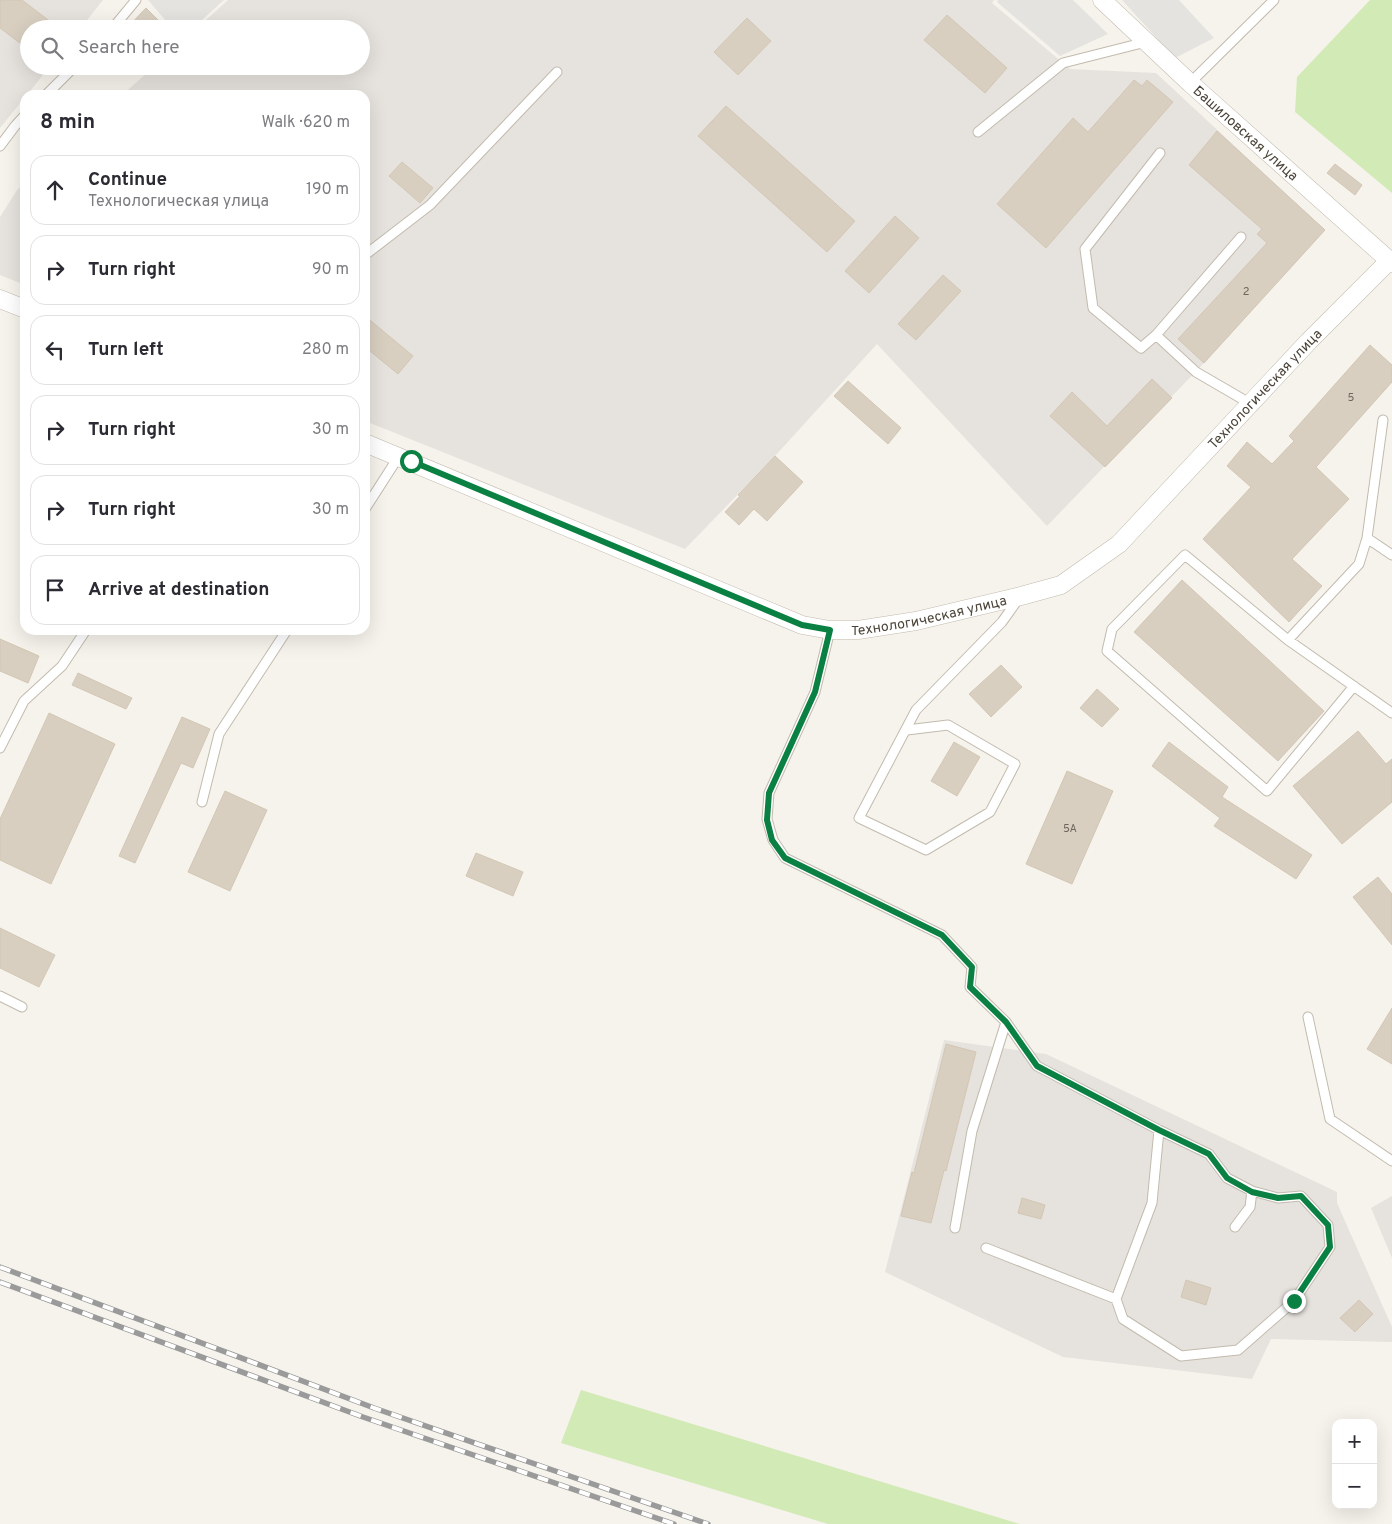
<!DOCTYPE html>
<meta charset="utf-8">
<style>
:root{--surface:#fff;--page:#f2f2f3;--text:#2b2b33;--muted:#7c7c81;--line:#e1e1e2}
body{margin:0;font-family:Overpass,sans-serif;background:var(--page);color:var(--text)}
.controls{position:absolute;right:15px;bottom:15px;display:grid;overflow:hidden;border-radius:10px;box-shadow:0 5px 20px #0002}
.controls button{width:45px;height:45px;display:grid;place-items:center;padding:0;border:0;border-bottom:1px solid var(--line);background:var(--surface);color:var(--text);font:25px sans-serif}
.stop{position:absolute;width:15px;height:15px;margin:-11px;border:4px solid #0b8043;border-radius:50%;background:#fff}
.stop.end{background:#0b8043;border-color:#fff;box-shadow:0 1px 5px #0008}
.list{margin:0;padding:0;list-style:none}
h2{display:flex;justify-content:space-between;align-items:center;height:65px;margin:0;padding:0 20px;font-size:21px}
h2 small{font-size:16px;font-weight:400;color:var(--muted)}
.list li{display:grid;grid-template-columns:32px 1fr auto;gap:15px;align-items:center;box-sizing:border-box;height:70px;margin:0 10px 10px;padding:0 10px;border:1px solid var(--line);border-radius:15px}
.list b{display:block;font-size:19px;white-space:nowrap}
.list p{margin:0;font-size:16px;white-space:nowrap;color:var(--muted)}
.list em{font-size:16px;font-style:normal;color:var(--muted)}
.icon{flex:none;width:28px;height:28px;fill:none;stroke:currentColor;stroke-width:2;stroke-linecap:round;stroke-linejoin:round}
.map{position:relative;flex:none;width:1392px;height:1524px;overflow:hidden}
.search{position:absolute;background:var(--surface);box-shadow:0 5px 20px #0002;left:20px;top:20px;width:350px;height:55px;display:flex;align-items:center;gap:12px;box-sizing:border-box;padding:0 18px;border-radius:28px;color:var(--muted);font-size:19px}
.panel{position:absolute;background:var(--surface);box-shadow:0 5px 20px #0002;left:20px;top:90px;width:350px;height:545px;border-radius:15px}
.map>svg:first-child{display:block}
.industrial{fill:#e6e2dd}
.green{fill:#d2eab5}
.parking{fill:#e5e3e0}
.building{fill:#d8cfc1;stroke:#d3c7b4}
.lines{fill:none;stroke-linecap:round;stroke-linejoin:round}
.service-casing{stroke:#c2bbae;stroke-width:11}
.minor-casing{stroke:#c2bbae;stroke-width:19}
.service{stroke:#fff;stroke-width:9}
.minor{stroke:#fff;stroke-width:18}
.rail-casing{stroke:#9a9a9a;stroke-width:5.5}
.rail{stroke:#fff;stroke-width:4;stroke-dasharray:11;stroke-linecap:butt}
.route{stroke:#0b8043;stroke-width:6}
.labels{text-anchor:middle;stroke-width:5;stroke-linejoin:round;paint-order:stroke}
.number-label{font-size:11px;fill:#6e675b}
.street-label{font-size:14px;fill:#4b4439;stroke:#fff}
</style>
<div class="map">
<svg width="1392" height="1524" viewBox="0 0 1392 1524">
<rect width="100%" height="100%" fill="#f6f3ec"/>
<!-- industrial -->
<path class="industrial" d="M0,0H103L80,29H29V66H50L27,95H25V97L0,128Z
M228,0H994L992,3L1070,69L1156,73L1325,230L1204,363L1047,526L877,344L775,456L685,549L365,421V95H122L155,66H361V29H196Z
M25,182V285L0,275V217L17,190Z
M944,1040L1046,1054L1337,1192V1203L1392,1327V1342L1271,1339L1252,1379L1063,1357L885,1272Z
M1392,1196V1258L1371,1208Z"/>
<!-- green -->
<path class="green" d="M1370,0H1392V193L1295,112L1297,77Z
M581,1390L1020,1524H828L561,1443Z"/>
<!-- parking -->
<path class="parking" d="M148,0H224L192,29H173Z
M998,0H1073L1108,34L1060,56L997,2Z
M1122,0H1179L1214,38L1175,58Z"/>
<!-- building -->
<path class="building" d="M0,0H22L60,29H29V50L0,28Z
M146,8L167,29H126Z
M947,15L1007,68L985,93L924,40Z
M747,18L771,41L738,75L714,52Z
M1134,80L1142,86L1147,80L1173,102L1046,248L997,204L1073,118L1088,132Z
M726,106L855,221L827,252L698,136Z
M1217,131L1325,230L1204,363L1178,339L1267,243L1257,234L1262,229L1189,165Z
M402,162L433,188L420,203L389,176Z
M1335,164L1362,185L1355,195L1327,173Z
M895,216L919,238L869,293L845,271Z
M943,275L961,291L916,340L898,324Z
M365,316L413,356L398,374L365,347Z
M1370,345L1392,365V382L1316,467L1349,499L1292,559L1322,586L1289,622L1203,539L1251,487L1227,466L1247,442L1272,464L1294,441L1289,436Z
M1152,379L1172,398L1105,467L1050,416L1072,392L1107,426Z
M848,381L901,428L888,444L834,396Z
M775,456L803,482L767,521L754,509L739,525L725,512L740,496L738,495Z
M1182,580L1324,711L1278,761L1134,632Z
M0,639L39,656L28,683L0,671Z
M1001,665L1022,687L991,717L969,694Z
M78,673L132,698L126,709L72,685Z
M1097,689L1119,709L1102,727L1080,708Z
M49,713L115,744L51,884L0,860V819Z
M182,717L210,729L193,768L181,763L135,863L119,856Z
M1358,731L1386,764L1392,759V802L1342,844L1293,786Z
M954,742L980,757L957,796L931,781Z
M1169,742L1228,787L1222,797L1312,855L1296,879L1214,826L1220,818L1152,766Z
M1067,771L1113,791L1072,884L1026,864Z
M225,791L267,810L230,891L188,872Z
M476,853L523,872L513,896L466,876Z
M1378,877L1392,894V945L1353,897Z
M0,928L55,955L39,987L0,968Z
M1392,1008V1064L1367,1049Z
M946,1044L976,1052L946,1171L944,1170L931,1223L901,1216L912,1172L914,1173Z
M1022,1198L1045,1205L1041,1219L1018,1213Z
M1186,1280L1211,1288L1206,1305L1181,1297Z
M1359,1300L1373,1314L1355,1332L1340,1318Z"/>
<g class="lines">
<!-- service casing -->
<g class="service-casing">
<path id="service" d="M112,29L136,0
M1190,83L1274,0
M46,95L75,66
M978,132L1063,63L1146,42
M0,146L15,126L25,115
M1160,153L1085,249L1093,308L1141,348L1156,335L1196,372L1251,404
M365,255L430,205L557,72
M1156,335L1241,237
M365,509L399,456
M1367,538L1383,420
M830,630L815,692L769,793L767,819L773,840L785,858L942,935L972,967L970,987L1006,1022L1037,1066L1159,1130L1209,1154L1227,1178L1252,1191
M1288,640L1359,564L1367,538L1392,555
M1354,686L1267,791L1107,651L1112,629L1185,555L1288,640L1392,713
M907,730L948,725L1015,764L990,812L926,850L859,818L916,710L1002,622L1019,598
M0,748L24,701L62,666L86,630
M202,802L219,734L287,630
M0,996L22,1007
M1308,1017L1330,1119L1392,1161
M1159,1130L1152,1203L1116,1299L1123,1319L1181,1356L1238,1350L1294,1301L1330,1247L1328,1225L1301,1196L1278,1198L1252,1191L1250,1207L1235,1227
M955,1228L972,1131L1006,1022
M986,1248L1116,1299"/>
</g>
<!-- minor casing -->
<g class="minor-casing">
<g id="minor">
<path id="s1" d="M1102,0L1190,83L1392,263"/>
<path d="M0,299L25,309"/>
<path id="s2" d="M365,443L802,625L830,630H858L916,621L1021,596L1061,585L1119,544L1309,341L1390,260"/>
</g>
</g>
<!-- service -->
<use href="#service" class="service"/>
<!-- minor -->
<use href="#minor" class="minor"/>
<!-- rail casing -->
<g class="rail-casing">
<path id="rail" d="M0,1267L374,1408L708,1524
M0,1282L363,1417L674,1524"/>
</g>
<!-- rail -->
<use href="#rail" class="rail"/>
</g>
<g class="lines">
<!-- route -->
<path class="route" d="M411,461L802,625L830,630L815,692L769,793L767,820L772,840L785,858L942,935L972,967L970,987L1006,1022L1037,1066L1159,1130L1209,1154L1227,1178L1252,1192L1278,1198L1301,1196L1328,1225L1330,1247L1294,1301"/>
</g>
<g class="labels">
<!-- number labels -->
<g class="number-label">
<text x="1246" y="295">2</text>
<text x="1351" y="401">5</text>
<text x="1070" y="832">5А</text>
</g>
<!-- street labels -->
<g class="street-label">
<text dy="5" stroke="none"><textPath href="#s1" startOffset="196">Башиловская улица</textPath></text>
<text dy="5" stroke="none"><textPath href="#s2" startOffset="1022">Технологическая улица</textPath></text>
<text dy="5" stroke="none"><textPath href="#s2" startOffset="602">Технологическая улица</textPath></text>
</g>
</g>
</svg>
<div class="controls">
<button>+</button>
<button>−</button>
</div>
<div class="stop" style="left:411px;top:461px"></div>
<div class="stop end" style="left:1294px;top:1301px"></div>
<div class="search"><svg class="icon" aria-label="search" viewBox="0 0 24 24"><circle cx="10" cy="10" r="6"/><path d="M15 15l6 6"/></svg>Search here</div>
<section class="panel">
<h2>8 min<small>Walk · 620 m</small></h2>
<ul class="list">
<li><svg class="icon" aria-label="ahead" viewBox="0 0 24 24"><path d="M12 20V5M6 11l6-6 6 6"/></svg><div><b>Continue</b><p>Технологическая улица</p></div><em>190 m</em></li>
<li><svg class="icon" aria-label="right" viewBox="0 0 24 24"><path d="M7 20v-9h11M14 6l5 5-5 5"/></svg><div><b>Turn right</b></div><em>90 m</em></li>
<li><svg class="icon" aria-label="left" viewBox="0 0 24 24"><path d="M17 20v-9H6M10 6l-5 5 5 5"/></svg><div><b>Turn left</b></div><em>280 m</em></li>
<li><svg class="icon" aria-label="right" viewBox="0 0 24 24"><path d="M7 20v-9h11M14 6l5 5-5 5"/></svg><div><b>Turn right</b></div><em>30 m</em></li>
<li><svg class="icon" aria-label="right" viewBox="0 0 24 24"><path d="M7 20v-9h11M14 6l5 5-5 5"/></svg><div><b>Turn right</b></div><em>30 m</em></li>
<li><svg class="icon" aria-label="arrive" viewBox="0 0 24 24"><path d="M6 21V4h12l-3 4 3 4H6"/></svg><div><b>Arrive at destination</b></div></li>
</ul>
</section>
</div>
